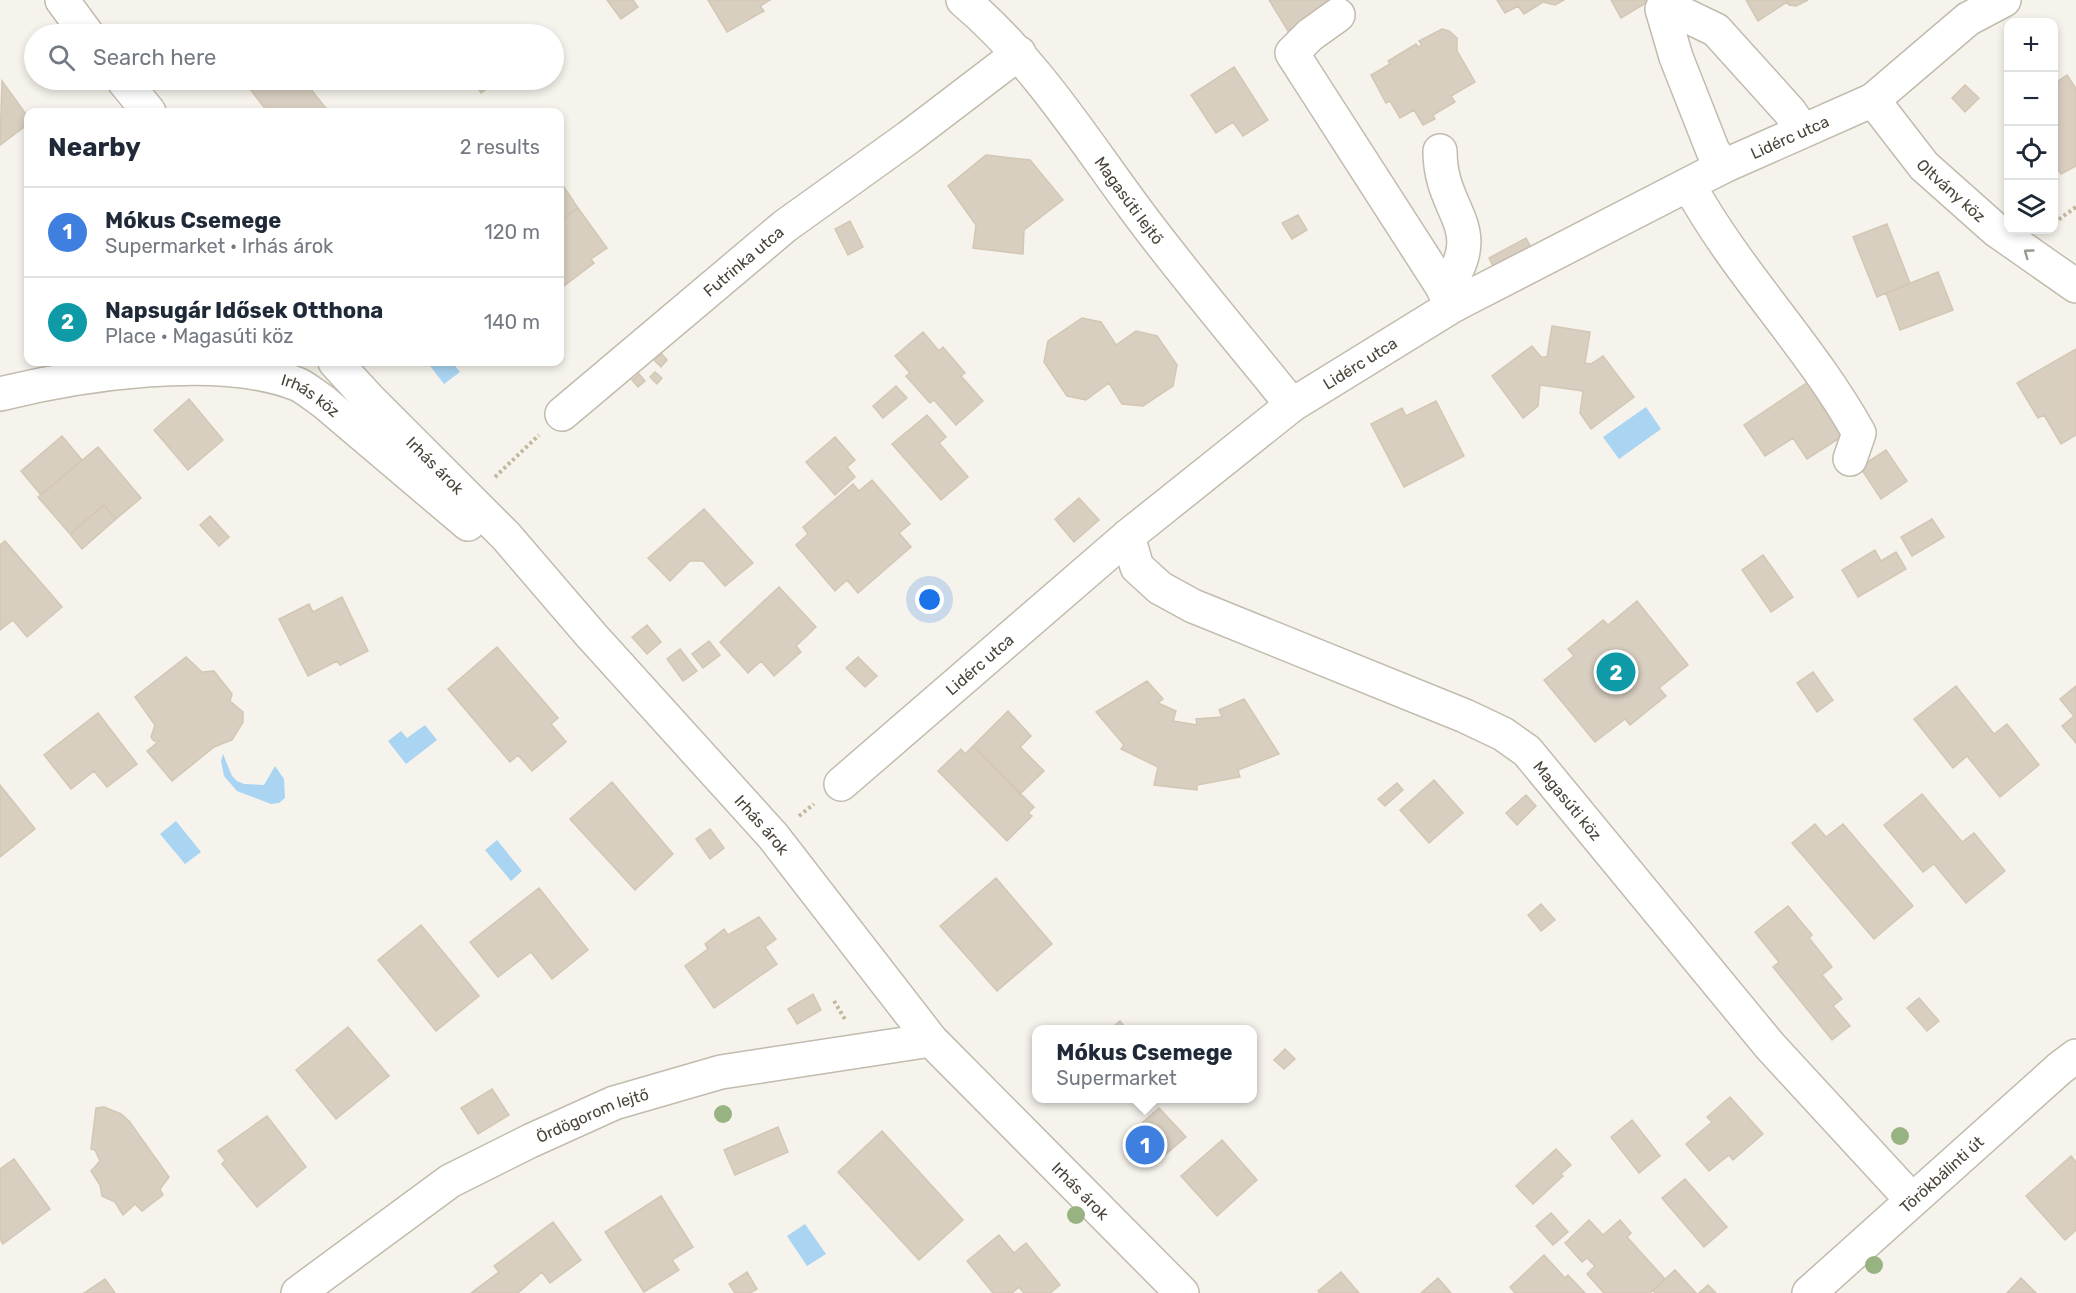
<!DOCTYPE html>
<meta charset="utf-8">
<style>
:root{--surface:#fff;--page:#f6f6f7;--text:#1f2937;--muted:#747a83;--line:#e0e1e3;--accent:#fc3f1d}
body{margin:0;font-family:Rubik,sans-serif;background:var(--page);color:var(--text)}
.controls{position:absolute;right:18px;top:18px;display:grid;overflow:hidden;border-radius:12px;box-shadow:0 3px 9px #0003}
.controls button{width:54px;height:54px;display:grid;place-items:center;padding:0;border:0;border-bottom:2px solid var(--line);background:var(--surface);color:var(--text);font:30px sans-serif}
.you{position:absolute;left:930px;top:600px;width:21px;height:21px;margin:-15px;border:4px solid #fff;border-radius:50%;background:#1a73e8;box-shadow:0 0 0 9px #1a73e833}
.badge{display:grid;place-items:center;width:39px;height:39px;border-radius:50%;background:var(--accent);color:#fff;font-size:20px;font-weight:700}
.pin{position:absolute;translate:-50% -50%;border:3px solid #fff;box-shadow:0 2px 6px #0006}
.popup{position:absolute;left:1032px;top:1025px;width:225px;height:78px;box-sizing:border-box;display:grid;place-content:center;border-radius:12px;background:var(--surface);filter:drop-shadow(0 2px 4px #0005);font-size:20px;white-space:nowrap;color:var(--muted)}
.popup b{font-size:22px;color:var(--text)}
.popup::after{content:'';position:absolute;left:50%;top:100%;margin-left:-12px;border:12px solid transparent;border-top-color:var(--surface)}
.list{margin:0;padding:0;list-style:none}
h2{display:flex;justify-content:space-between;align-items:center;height:78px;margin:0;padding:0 24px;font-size:26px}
h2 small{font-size:20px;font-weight:400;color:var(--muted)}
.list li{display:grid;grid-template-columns:39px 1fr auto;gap:18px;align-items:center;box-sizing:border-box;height:90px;padding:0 24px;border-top:2px solid var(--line)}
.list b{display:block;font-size:22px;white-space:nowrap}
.list p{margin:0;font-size:20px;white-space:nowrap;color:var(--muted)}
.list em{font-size:20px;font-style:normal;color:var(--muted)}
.icon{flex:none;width:33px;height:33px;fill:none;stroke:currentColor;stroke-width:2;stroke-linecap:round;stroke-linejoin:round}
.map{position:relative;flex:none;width:2076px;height:1293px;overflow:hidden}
.search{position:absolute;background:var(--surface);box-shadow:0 3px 9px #0003;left:24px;top:24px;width:540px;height:66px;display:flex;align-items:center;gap:15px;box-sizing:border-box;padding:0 21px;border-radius:33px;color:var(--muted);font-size:22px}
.panel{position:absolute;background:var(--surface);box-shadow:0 3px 9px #0003;left:24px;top:108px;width:540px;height:258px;border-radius:12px}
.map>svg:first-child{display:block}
.water{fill:#a9d4f2}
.building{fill:#d8cfc1;stroke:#d3c7b4;stroke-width:1.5}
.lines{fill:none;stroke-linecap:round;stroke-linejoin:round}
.minor-casing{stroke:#c2bbae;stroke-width:36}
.path{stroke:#c4b79f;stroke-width:4;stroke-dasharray:3 3;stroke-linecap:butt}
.minor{stroke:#fff;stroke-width:33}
.tree{fill:#97b381}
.oneway{stroke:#9c9892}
.labels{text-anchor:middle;stroke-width:6;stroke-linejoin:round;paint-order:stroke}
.street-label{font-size:16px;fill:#4b4439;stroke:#fff}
</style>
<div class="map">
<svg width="2076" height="1293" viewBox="0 0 2076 1293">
<rect width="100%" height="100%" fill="#f6f3ec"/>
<!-- water -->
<path class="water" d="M427,362H452L460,372L444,384Z
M1646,407L1661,429L1619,459L1603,437Z
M425,725L437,740L406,764L388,741L401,731L407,738Z
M223,754L232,776L237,781L244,784L264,785L275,766L284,779L285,798L279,803L271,804L237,791L224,776L221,761Z
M176,821L201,852L185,864L160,834Z
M497,840L522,871L511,881L485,850Z
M805,1224L826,1254L807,1266L787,1236Z"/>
<!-- building -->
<path class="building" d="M607,0H633L638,7L621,19Z
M708,0H770L760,6L764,11L727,32Z
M1269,0H1337L1288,31Z
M1497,0H1564L1555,5L1543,2L1524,14L1518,6L1505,13Z
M1611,0H1651L1621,18Z
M1746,0H1808L1796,6L1789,5L1787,2L1758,21Z
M1442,29L1449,31L1457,38V51L1475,82L1451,96L1455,102L1433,115L1435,119L1423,125L1414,110L1400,118L1390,101L1386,103L1371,75L1390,64L1388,61L1416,44L1418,47L1422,45L1419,41Z
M1234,67L1268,120L1243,136L1233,122L1216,133L1191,95Z
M2067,75L2076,89V166L2061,174L2054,164V84Z
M243,80H309L305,82L329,112H265L267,111Z
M472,80H494L496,82L481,93Z
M2,81L28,117V124L0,145Z
M1965,85L1979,98L1965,112L1952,98Z
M986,155L1030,160L1063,200L1024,230L1023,254L973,248L976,225L948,186Z
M560,181L578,208L560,221Z
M578,208L607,248L591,259L594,263L560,289V221Z
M1298,215L1307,230L1292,239L1282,223Z
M850,221L863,247L848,255L835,229Z
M1887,224L1910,283L1877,297L1853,237Z
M1526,238L1533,251L1495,270L1489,258Z
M1938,272L1953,310L1900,330L1886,293Z
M1082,318L1101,322L1116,345L1136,331L1157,336L1177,365L1173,386L1143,406L1122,404L1109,383L1086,400L1067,396L1044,362L1048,341Z
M1552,326L1590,332L1585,363L1591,364L1603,356L1634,397L1591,429L1580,413L1583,391L1540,385L1538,406L1523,418L1492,376L1532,346L1541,357H1547Z
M923,332L939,351L943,347L965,373L961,376L983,401L956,425L934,400L930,403L906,376L910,373L895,356Z
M2076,349V435L2061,444L2044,415L2038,418L2017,383Z
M661,353L667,360L661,367L654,360Z
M655,372L662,378L657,384L650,377Z
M639,374L645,381L638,387L632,380Z
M1811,380L1846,434L1807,459L1793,438L1765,456L1744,425Z
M896,386L907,398L883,418L873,406Z
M189,399L223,440L188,470L154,430Z
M1436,401L1464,456L1404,487L1371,424L1402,408L1406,416Z
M927,415L946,437L939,443L968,477L941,500L892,444Z
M62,436L82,460L41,495L21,471Z
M835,437L855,460L847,467L855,477L835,495L806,462Z
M98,447L141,498L116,519L104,505L70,534L38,497Z
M1886,450L1907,481L1881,499L1860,467Z
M872,480L910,524L899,533L911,547L858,593L847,580L835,591L796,545L808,534L803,527L853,484L859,491Z
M1079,498L1099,520L1074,542L1055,519Z
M104,505L116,519L82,549L70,534Z
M704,509L753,563L725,586L703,561H690L670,581L648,558Z
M210,516L229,537L219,546L200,525Z
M1932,519L1944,537L1912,556L1901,537Z
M5,541L62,607L27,637L13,620L0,630V545Z
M1875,550L1881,561L1896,552L1906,569L1858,597L1842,570Z
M1763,555L1793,597L1771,612L1742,570Z
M779,587L816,627L796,646L801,652L774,676L761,661L748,673L720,642Z
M342,597L368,651L340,665L337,661L308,676L279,619L309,604L313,612Z
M1637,601L1688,665L1659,688L1666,696L1630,725L1625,719L1595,742L1544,680L1574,656L1568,649L1603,620L1608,625Z
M647,625L661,642L647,654L632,637Z
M709,641L720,655L703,668L692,654Z
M497,647L558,718L551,724L566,742L532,771L518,755L510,762L448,689Z
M680,649L697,671L683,681L667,659Z
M186,657L202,672L214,671L232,694L230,701L243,712V722L232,740L214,747L172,781L147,751L159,741H154L151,737L155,725L135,697Z
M858,657L877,676L865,687L846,668Z
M1813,672L1833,700L1817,712L1797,683Z
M1147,681L1163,699L1158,703L1176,711L1173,721L1197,725L1196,719L1222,717L1219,710L1244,699L1279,754L1238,770L1240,777L1197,785V790L1154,785L1158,767L1121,749L1124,745L1096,712Z
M1956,686L1994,734L2007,724L2039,765L2000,797L1967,756L1953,768L1914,719Z
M2076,686V743L2062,726L2074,716L2060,699Z
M1008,711L1031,736L1020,747L1044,771L1020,794L973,746Z
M98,713L137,764L107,787L94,771L71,789L44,755Z
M973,746L1034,807L1028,813L1032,816L1007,841L938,771L961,749L965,754Z
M1434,780L1463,813L1429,843L1400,810Z
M612,782L673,854L635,890L570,819Z
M1397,783L1403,790L1385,806L1378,799Z
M0,785L35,829L0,857Z
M1922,794L1962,842L1974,833L2005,871L1966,903L1934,864L1923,872L1884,825Z
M1526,795L1536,806L1517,825L1506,813Z
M1815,824L1826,837L1843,824L1913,906L1874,939L1792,843Z
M710,829L724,848L710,859L696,839Z
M996,878L1052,944L997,991L940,926Z
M539,888L588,950L552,979L531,952L498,977L470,942Z
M1541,904L1555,920L1541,931L1528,915Z
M1788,906L1812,935L1809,938L1832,967L1822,975L1842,999L1833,1006L1850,1026L1832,1040L1773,967L1779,962L1755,932Z
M759,917L776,939L765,947L777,964L714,1008L685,966L708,949L705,944L724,929L728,935Z
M421,925L479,996L436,1031L378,960Z
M813,994L821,1010L797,1024L788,1009Z
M1919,998L1939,1021L1927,1031L1907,1008Z
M1120,1021L1127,1030H1109Z
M348,1027L389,1076L336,1119L296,1070Z
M1285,1049L1295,1059L1284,1069L1274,1060Z
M492,1089L509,1115L478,1134L461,1108Z
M1730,1097L1763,1134L1733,1160L1729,1155L1709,1171L1686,1144L1712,1122L1707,1117Z
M104,1107L121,1114L129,1121L169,1177L160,1189L163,1195L142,1211L135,1204L123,1215L115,1202L102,1196L100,1185L91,1171L100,1161L95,1150L91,1149L96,1108Z
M1159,1108L1186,1137L1153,1165L1128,1135Z
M267,1116L306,1167L257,1207L222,1164L225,1160L218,1151Z
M1632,1120L1660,1156L1639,1173L1611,1137Z
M778,1127L788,1152L735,1175L724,1150Z
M882,1131L963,1220L919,1260L838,1172Z
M1222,1140L1257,1180L1217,1216L1181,1176Z
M1556,1149L1571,1165L1561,1174L1563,1176L1533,1204L1516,1186Z
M2071,1156L2076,1162V1230L2065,1240L2026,1196Z
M14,1159L50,1209L3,1244L0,1239V1169Z
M1685,1179L1727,1227L1704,1247L1662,1198Z
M661,1196L693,1247L672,1260L679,1270L644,1292L605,1232Z
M1551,1213L1568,1232L1553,1245L1536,1226Z
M1589,1220L1603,1235L1620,1220L1631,1233L1627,1237L1665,1279L1650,1293H1604L1587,1274L1595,1266L1587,1258L1582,1262L1565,1243Z
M553,1222L581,1260L550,1283L542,1272L518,1293H471L499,1272L494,1266Z
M999,1235L1014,1253L1026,1243L1060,1285L1050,1293H1024L1019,1287L1012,1293H993L967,1261Z
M1544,1255L1565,1278L1568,1275L1585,1293H1515L1510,1287Z
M1675,1270L1696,1293H1655L1653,1290Z
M747,1272L757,1289L750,1293H735L729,1284Z
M1341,1272L1359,1293H1319L1318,1291Z
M1438,1278L1451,1293H1421Z
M2021,1278L2036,1293H2007Z
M105,1279L115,1293H84Z
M1708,1285L1716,1293H1699Z"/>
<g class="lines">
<!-- minor casing -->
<g class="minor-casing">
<g id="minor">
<path d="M62,0L87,34"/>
<path id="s1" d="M963,0C1032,58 1080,134 1133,206C1183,274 1239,339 1292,405"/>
<path d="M1338,15L1310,35L1292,53L1454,305"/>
<path d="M123,80L149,112"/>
<path id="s2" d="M1873,100L1924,166L1996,230L2076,286"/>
<path d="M1440,151C1440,215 1491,226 1444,291"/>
<path d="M1724,166L1713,151L1676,57L1662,9L1687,16L1716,30L1790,112L1802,130"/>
<path d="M1689,185C1737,273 1810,345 1859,433L1850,459"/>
<path id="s3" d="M335,362L369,399L506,536L591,635L773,836L931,1040L1182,1293"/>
<path id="s4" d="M0,394C81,374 218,353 297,384C306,388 315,396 324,402L468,524"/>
<path id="s5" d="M562,414L785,226L909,137L1019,53"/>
<path id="s6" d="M1128,536L1137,567L1160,588L1193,606L1465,716L1503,734L1527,751L1770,1046L1912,1200"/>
<path id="s7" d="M841,784L1128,536L1292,405L1454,305L1724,166L1873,100L1968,19L2004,0"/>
<path id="s8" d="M298,1293L450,1181L530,1141L614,1103L721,1072L931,1040"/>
<path id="s9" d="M1809,1293L2060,1068L2076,1056"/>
</g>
</g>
<!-- path -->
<path class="path" d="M2054,223L2076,207
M495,477L539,435
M799,816L814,804
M834,1001L846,1021"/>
<!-- minor -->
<use href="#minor" class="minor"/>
</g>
<!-- trees -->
<g class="tree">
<circle cx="723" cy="1114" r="9"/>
<circle cx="1900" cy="1136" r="9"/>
<circle cx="1076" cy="1215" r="9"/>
<circle cx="1874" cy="1265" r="9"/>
</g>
<!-- one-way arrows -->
<defs><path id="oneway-chevron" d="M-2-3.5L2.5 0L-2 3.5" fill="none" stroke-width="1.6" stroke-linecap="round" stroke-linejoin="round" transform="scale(1.5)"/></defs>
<use class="oneway" href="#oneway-chevron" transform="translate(2028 253) rotate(-144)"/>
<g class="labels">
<!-- street labels -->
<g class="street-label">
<text dy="6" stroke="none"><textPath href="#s7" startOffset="1155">Lidérc utca</textPath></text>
<text dy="6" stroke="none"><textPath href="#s2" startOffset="120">Oltvány köz</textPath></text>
<text dy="6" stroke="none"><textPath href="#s1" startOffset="261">Magasúti lejtő</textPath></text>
<text dy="6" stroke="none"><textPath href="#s5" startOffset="237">Futrinka utca</textPath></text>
<text dy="6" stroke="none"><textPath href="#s7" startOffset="669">Lidérc utca</textPath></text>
<text dy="6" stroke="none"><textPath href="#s4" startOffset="318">Irhás köz</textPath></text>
<text dy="6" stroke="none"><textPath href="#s3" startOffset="144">Irhás árok</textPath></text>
<text dy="6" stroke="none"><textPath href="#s7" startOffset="183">Lidérc utca</textPath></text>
<text dy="6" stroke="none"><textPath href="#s6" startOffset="530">Magasúti köz</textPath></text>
<text dy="6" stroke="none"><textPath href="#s3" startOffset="630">Irhás árok</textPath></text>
<text dy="6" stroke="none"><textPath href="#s8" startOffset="346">Ördögorom lejtő</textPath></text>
<text dy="6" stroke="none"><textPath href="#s9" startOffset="178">Törökbálinti út</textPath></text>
<text dy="6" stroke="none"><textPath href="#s3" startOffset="1116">Irhás árok</textPath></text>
</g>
</g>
</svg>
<div class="controls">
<button>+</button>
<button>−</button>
<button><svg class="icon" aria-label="locate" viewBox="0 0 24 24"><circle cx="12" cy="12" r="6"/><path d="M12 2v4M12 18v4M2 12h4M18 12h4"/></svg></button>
<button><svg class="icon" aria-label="layers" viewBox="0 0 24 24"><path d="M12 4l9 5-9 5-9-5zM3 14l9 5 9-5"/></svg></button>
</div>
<div class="you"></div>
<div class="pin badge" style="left:1145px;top:1145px;background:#3f7fe0">1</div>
<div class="popup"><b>Mókus Csemege</b>Supermarket</div>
<div class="pin badge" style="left:1616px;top:672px;background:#0f9aa8">2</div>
<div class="search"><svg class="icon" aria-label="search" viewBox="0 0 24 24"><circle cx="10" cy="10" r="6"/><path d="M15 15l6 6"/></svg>Search here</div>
<section class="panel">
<h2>Nearby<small>2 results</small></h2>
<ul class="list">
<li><span class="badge" style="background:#3f7fe0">1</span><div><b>Mókus Csemege</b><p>Supermarket · Irhás árok</p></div><em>120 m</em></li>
<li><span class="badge" style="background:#0f9aa8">2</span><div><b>Napsugár Idősek Otthona</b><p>Place · Magasúti köz</p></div><em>140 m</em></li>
</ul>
</section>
</div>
